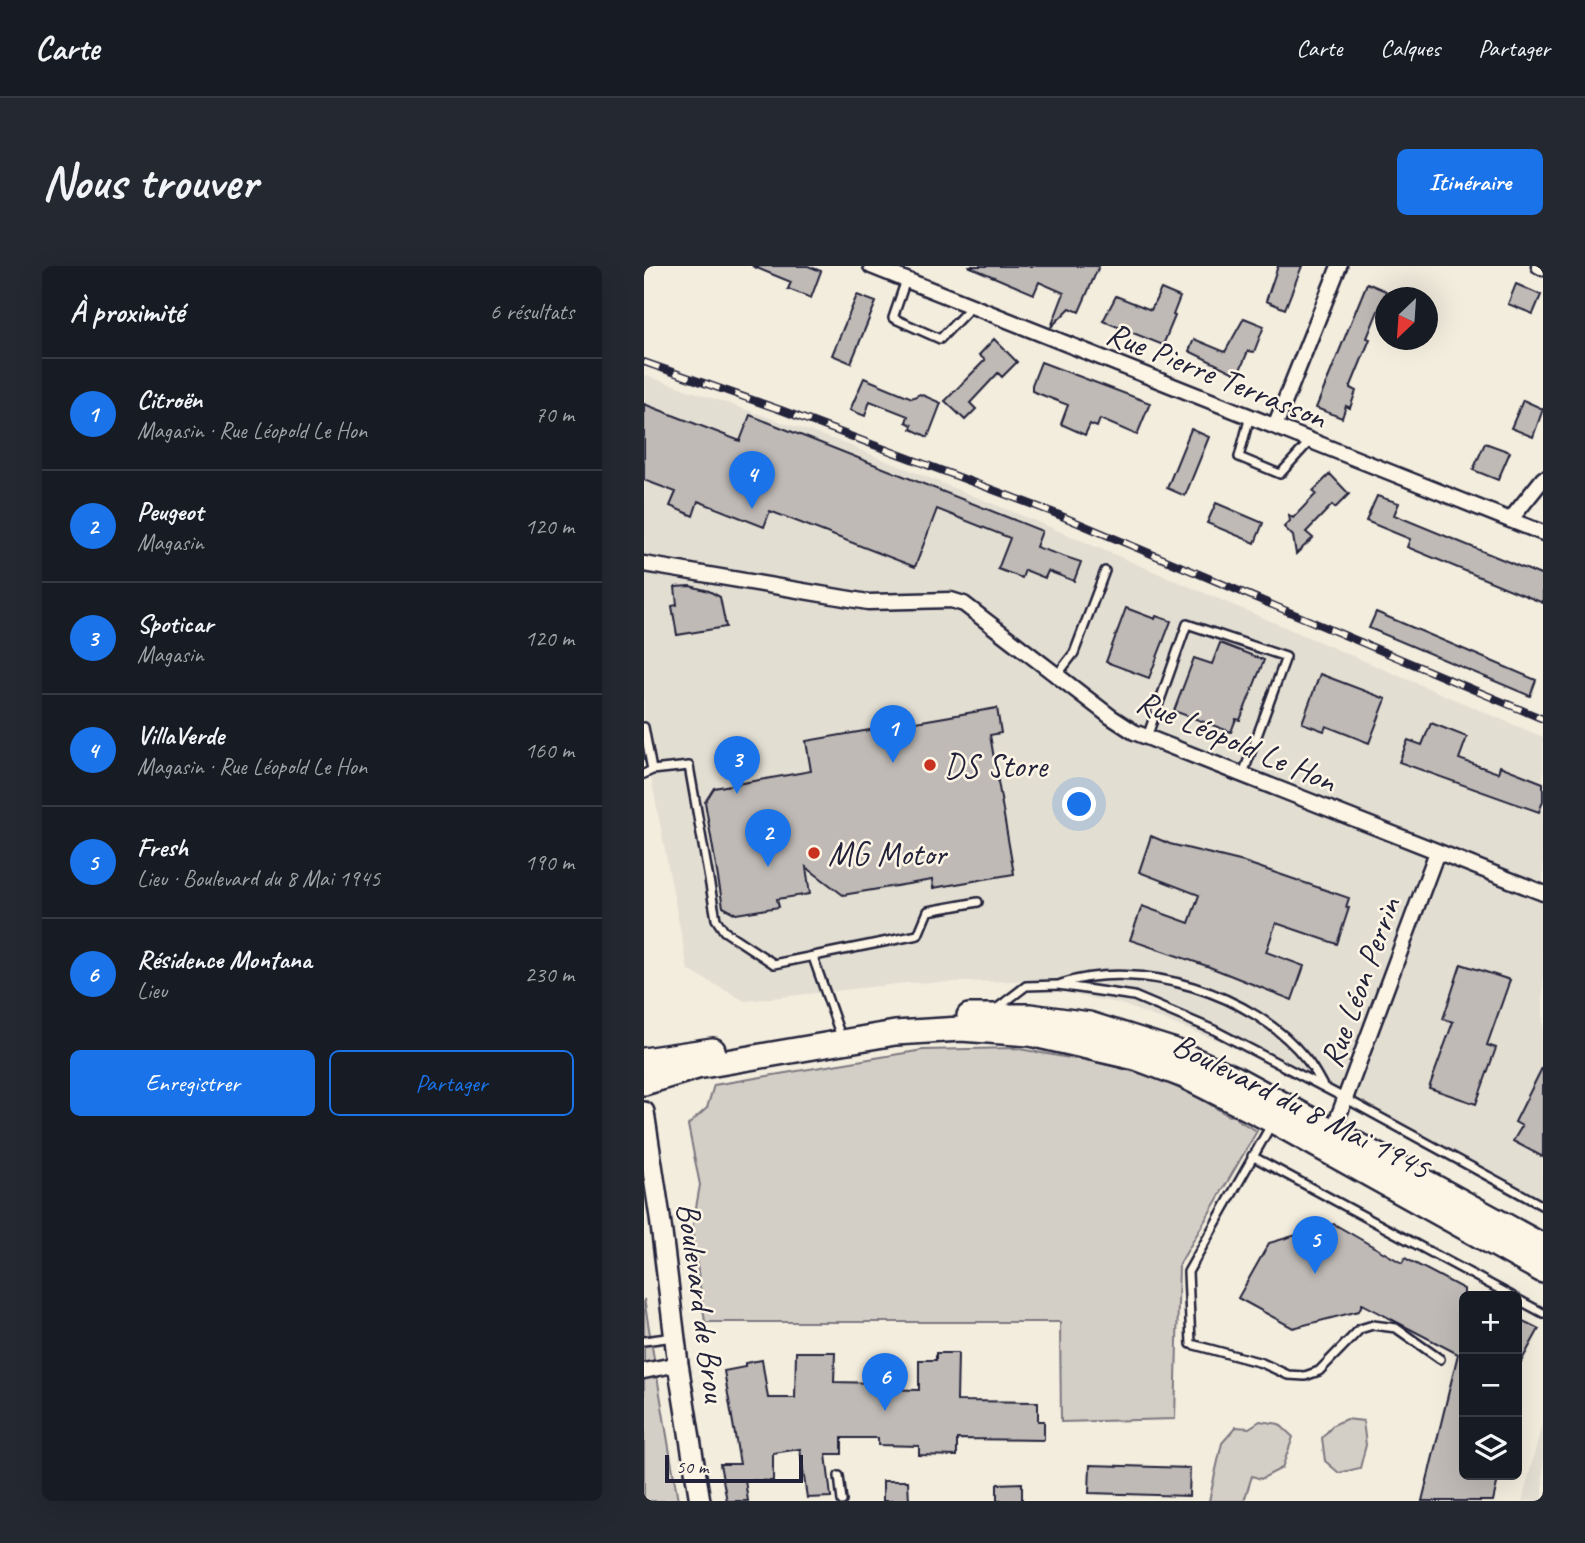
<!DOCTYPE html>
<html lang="fr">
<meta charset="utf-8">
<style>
:root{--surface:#171b24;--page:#242831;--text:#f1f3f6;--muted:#9ea1a6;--line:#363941;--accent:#1a73e8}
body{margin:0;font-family:Caveat,sans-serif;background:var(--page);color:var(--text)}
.controls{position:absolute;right:21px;bottom:21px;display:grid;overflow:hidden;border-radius:10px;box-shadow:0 7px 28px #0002}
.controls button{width:63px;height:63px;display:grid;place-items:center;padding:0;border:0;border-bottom:2px solid var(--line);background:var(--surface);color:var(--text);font:35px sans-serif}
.compass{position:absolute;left:731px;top:21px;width:63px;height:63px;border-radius:50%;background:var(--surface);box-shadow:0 7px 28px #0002;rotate:205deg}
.scale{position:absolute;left:21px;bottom:18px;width:138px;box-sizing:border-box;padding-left:7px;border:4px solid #22223b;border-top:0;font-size:19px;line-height:24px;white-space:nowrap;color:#22223b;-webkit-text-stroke:5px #fcf5e5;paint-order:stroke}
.you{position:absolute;left:436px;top:539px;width:24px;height:24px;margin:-18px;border:5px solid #fff;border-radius:50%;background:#1a73e8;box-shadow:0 0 0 10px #1a73e833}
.badge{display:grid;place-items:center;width:46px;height:46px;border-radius:50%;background:var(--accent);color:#fff;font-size:23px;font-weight:700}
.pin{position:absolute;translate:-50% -58px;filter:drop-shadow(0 2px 4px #0008)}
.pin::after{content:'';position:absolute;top:37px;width:24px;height:21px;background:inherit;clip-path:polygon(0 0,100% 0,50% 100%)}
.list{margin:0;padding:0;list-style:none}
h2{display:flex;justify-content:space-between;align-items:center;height:91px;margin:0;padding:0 28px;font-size:30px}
h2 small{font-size:23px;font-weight:400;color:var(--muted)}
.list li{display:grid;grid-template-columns:46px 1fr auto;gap:21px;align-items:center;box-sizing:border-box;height:112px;padding:0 28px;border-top:2px solid var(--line)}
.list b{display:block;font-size:26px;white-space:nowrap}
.list p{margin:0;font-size:23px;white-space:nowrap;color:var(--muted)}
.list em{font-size:23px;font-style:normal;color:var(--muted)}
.actions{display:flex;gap:14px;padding:21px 28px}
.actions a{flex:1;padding:16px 0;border:2px solid var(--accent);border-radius:10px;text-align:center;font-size:24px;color:var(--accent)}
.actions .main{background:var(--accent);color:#fff}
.icon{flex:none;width:38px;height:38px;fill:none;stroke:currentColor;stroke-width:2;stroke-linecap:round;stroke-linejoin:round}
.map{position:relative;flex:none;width:899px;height:1235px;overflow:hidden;border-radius:10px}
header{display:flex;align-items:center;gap:42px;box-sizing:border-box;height:98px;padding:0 35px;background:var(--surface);border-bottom:2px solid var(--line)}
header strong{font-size:33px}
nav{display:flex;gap:38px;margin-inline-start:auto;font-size:24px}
.intro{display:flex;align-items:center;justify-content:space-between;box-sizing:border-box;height:168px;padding:0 42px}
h1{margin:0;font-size:49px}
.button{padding:18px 32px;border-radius:10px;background:var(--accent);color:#fff;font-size:24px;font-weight:700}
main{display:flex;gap:42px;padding:0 42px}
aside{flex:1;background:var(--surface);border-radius:10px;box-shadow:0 7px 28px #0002}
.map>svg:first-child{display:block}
.built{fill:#e3ded2}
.green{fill:#d4cfc6;stroke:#7b7880;stroke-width:2}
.building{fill:#bfbab6;stroke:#22223b;stroke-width:2}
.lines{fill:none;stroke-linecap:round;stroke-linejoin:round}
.service-casing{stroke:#22223b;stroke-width:12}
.minor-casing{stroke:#22223b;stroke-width:19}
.secondary-casing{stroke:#22223b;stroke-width:24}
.primary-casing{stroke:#22223b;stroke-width:28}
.service{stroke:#fcf5e5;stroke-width:7}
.minor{stroke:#fcf5e5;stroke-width:14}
.secondary{stroke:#fcf5e5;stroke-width:19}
.primary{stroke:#fcf5e5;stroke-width:23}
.rail-casing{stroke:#22223b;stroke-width:8}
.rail{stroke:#fcf5e5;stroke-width:5;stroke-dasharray:16;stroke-linecap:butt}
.poi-dot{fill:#c8321e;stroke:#fcf5e5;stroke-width:2.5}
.labels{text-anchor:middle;stroke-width:5;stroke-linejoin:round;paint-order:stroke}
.street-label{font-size:33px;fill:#22223b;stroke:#fcf5e5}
.poi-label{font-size:33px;fill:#22223b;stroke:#fcf5e5;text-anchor:start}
</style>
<header>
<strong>Carte</strong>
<nav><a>Carte</a><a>Calques</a><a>Partager</a></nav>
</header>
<div class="intro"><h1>Nous trouver</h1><a class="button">Itinéraire</a></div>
<main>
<aside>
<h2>À proximité<small>6 résultats</small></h2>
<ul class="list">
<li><span class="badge">1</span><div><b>Citroën</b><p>Magasin · Rue Léopold Le Hon</p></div><em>70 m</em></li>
<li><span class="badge">2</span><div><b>Peugeot</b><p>Magasin</p></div><em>120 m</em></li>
<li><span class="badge">3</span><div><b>Spoticar</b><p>Magasin</p></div><em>120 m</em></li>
<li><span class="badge">4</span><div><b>VillaVerde</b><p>Magasin · Rue Léopold Le Hon</p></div><em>160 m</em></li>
<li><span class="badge">5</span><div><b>Fresh</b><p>Lieu · Boulevard du 8 Mai 1945</p></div><em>190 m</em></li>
<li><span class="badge">6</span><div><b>Résidence Montana</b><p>Lieu</p></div><em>230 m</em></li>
</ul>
<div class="actions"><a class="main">Enregistrer</a><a>Partager</a></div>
</aside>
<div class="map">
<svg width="899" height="1235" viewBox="0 0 899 1235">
<rect width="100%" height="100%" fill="#f3edde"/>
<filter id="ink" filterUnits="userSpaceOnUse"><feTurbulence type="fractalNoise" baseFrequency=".0143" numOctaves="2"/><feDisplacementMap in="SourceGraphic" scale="14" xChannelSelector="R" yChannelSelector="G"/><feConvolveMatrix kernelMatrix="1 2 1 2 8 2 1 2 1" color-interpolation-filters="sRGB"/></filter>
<g filter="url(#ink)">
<!-- built -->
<path class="built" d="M0,109L194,175L396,257L899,471V948L729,854L580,777L474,737L435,730L378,715L262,717L101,735L44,704L0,475Z
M899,1154V1235H878Z"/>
<!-- green -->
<path class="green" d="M370,782L431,793L437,792L510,811L552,830L585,850L591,849L595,855L613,865L535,999L531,1153L417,1156L416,1056H61L48,964L56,919L44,859L63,842L70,819L279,784Z
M0,1033L34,1235H0Z
M702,1153L719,1155L722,1179L716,1202L695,1207L681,1195L678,1172L689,1159Z
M616,1155L635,1158L649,1171L638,1202L617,1213L608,1210L600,1235H565L578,1177L592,1161L605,1162Z"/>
<!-- building -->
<path class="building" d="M108,0H164L177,5L167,32L144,23L147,16Z
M324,0H455L435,46L426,42L407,61L420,27L395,16L390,28Z
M634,0H658L641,43L622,35Z
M723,17L742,25L723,72L726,73L706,122L712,125L706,142L702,140L698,152L672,142Z
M872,18L897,29L889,48L864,38Z
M517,23L536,31L529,49L531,50L519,79L459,55L472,30L507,44Z
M213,29L232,36L207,97L188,89Z
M600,52L620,60L610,86L604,85L594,109L545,85L550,73L581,86Z
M350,73L373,96L358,111L354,107L326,137L332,143L321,154L301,135L341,94L335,89Z
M397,96L506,137L493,169L456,153L453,161L446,158L441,169L417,158L424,139L388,125V119Z
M220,112L268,132L276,128L297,137L284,171L267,163L268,159L262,156L264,150L226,135L221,150L206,144Z
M879,134L899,143L889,171L867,162Z
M0,138L96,175L106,149L398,265L392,281L437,296L430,315L404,305L401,312L381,304L378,312L354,303L366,272L293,243L271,301L126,245L120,261L54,235L49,250L26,240L32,226L0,214Z
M547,163L565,171L541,230L523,222Z
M841,177L866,186L854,214L829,204Z
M686,208L705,228L691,242L688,239L662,266L669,272L652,288L649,270L640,261L646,255L645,249L649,252L672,228L669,225Z
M733,230L755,237L750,249L899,310V337L763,281L766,273L722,255Z
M572,237L619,257L611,277L563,257Z
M46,320L65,325L76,331L82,361L33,369L28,340L33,339L31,321Z
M482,342L511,353L512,350L527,355L505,412L462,396Z
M732,346L892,414L886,430L725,362Z
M576,377L620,394L596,454L592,453L587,466L530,445L550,392L568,398Z
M676,408L742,433L725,477L682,460L680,465L658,457Z
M353,442L357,467L346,469L370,608L289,622L288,614L199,629L162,601L166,628L133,633L135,641L92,648L79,641L61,536L70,522L167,505L162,475Z
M787,457L823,471L815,493L854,507L856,500L899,517V535L895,546L755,496L764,474L778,479Z
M507,570L526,578L600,596L705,632L702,641L705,642L693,678L632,657L622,686L660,700L648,734L563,700L486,674L498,640L545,657L555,629L495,606Z
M817,698L866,714L843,779L852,782L832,838L785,822L809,756L799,753Z
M899,800V891L869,875L878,860L871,856Z
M690,958L758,997L761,992L820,1023V1209H855L849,1235H778L814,1088L718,1038L715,1045L649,1062L594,1032L625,977Z
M873,1052L895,1063L873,1103Z
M152,1086H191L190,1116L235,1117V1123L275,1124V1094H292V1087H314L313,1135L394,1136V1155H400V1174L313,1173V1190L275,1189V1180L234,1179V1172H198V1188H182L187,1231L163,1232L156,1183L129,1187V1215L101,1214L104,1235H83L76,1198H96L80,1105L101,1101V1097L118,1094L124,1132H151Z
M446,1199L546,1202L545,1230L445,1227Z
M239,1215H264L265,1235H239Z
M378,1217V1235H353V1218Z"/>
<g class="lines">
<!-- service casing -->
<g class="service-casing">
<path id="service" d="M262,14L249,52L296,73L327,41
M606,150L595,191L636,208L666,175
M413,409L430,387L461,305
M0,461L8,504
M503,471L543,358L642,391L599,508
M0,508L8,504L45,500L72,653L80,665L130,698L274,669L284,645L334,636
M169,691L195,765
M417,718C495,692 610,727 662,793C669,801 674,811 679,820
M352,743L382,720L414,719L490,730L570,764L706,835L899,940
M627,859L544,1006L547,1078L618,1097L644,1109L661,1110L675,1105L716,1063L729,1059L752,1062L796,1093
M608,890L868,1030
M873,1033L899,1047
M0,1075L30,1071
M195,1210L198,1235"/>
</g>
<!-- minor casing -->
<g class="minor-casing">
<path id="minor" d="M227,0L899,267
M895,0L899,2
M631,160L695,0
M867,253L899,213
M0,298L224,336L307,334L320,338L467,451L490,466L899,627
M689,865L793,586
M0,1105L34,1098"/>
</g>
<!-- secondary casing -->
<g class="secondary-casing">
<path id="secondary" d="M0,846L16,951L34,1098L56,1235"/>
</g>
<!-- primary casing -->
<g class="primary-casing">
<path id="primary" d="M325,750H386L445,758L528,784L591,812L899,980
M0,794L69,784
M0,817L53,801L251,767L317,763L386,768L492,792L540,810L629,855L899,1005"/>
</g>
<!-- service -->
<use href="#service" class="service"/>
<!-- minor -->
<use href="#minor" class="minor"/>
<!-- secondary -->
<use href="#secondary" class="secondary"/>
<!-- primary -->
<use href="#primary" class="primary"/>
<!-- rail casing -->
<g class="rail-casing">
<path id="rail" d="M0,96L137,144L408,246L899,453"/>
</g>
<!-- rail -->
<use href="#rail" class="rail"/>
</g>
</g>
<!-- markers -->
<g class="poi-dot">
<circle cx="286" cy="499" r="7"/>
<circle cx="170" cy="587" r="7"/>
</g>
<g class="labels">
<!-- street labels -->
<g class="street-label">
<text transform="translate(573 108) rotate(22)" y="12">Rue Pierre Terrasson</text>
<text transform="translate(593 474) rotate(23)" y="12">Rue Léopold Le Hon</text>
<text transform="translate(715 716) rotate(-70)" y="12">Rue Léon Perrin</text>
<text transform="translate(658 839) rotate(27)" y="12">Boulevard du 8 Mai 1945</text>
<text transform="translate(59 1036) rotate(82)" y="12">Boulevard de Brou</text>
</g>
<!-- poi labels -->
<g class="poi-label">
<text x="300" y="511">DS Store</text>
<text x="184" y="599">MG Motor</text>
</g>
</g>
</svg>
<div class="controls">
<button>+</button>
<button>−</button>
<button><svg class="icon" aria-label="layers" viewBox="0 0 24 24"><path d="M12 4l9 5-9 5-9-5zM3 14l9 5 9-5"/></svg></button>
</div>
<svg class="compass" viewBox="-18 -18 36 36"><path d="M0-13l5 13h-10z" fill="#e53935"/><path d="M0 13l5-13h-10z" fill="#9ea1a6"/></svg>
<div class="scale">50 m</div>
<div class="you"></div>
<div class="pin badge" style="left:249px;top:497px">1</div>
<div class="pin badge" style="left:124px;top:601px">2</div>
<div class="pin badge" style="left:93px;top:528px">3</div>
<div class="pin badge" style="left:108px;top:243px">4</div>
<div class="pin badge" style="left:671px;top:1008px">5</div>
<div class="pin badge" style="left:241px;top:1145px">6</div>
</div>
</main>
